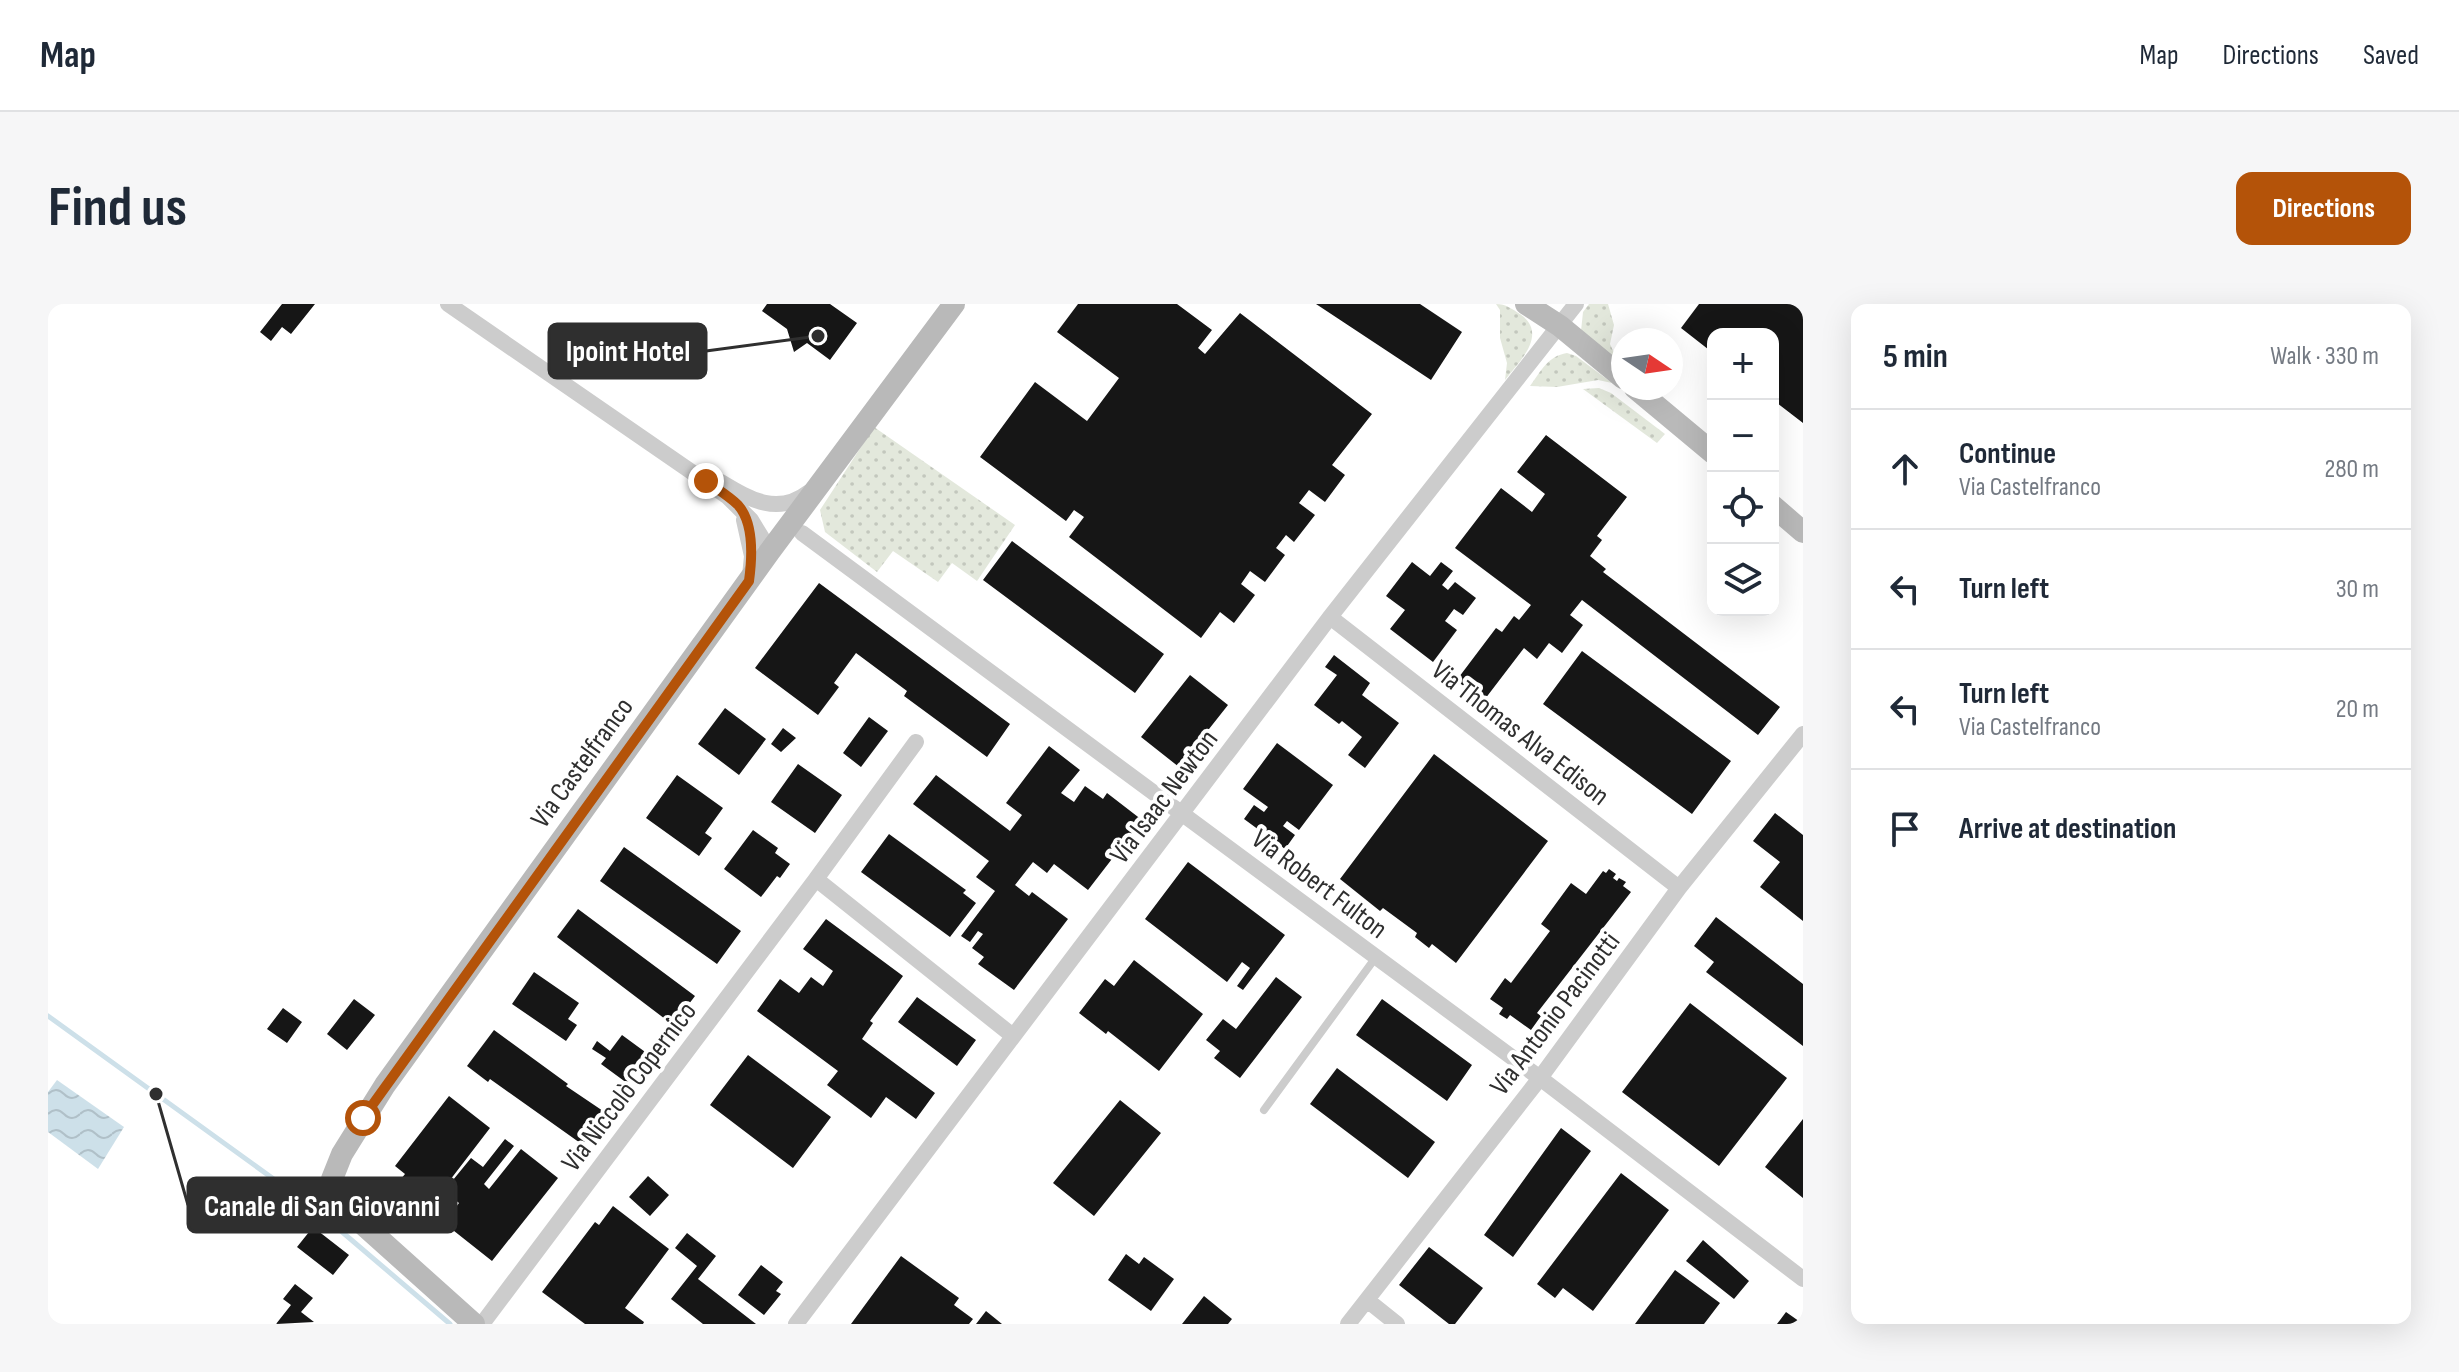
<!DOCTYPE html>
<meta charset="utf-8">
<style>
:root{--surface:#fff;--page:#f6f6f7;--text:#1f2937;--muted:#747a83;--line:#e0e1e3;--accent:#b45309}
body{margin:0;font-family:"Sofia Sans Condensed",sans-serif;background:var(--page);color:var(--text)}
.controls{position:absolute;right:24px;top:24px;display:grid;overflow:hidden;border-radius:16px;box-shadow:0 8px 32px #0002}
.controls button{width:72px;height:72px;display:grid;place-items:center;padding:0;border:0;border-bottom:2px solid var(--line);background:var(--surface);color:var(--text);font:40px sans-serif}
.compass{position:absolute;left:1563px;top:24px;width:72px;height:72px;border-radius:50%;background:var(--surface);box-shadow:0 8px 32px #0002;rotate:103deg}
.stop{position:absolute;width:24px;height:24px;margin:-18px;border:6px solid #b45309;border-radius:50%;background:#fff}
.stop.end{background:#b45309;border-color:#fff;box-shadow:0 2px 8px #0008}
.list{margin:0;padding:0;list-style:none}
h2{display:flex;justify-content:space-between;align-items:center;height:104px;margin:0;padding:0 32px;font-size:34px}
h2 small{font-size:26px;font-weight:400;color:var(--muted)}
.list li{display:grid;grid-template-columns:52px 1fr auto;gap:24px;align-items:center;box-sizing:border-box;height:120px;padding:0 32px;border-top:2px solid var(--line)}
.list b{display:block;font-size:30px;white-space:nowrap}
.list p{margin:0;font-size:26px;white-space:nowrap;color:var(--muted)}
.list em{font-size:26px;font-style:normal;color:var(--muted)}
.icon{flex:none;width:44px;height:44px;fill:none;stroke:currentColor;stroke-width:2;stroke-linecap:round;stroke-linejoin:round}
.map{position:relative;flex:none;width:1755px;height:1020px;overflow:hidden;border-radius:16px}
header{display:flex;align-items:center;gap:48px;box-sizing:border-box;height:112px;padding:0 40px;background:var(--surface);border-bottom:2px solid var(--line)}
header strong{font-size:38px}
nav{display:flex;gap:44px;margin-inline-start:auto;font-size:28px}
.intro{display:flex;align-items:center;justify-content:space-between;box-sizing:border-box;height:192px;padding:0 48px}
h1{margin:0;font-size:56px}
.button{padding:20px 36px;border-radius:16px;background:var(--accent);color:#fff;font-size:28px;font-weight:700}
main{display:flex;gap:48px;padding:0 48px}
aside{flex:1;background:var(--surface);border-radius:16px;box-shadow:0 8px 32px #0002}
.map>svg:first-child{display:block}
.grass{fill:url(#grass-dots)}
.water{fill:url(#water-waves)}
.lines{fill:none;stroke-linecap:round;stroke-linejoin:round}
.stream{stroke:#cde0e9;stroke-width:5}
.building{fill:#161616}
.lane{stroke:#ccc;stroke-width:8}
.street{stroke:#ccc;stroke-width:16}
.secondary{stroke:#b9b9b9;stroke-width:22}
.route{stroke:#b45309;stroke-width:10}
.labels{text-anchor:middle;stroke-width:8;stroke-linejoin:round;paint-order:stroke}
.street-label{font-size:28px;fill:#2f2f2f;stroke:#fff}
.leader{fill:none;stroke:#2f2f2f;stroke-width:3}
.callout-dot{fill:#2f2f2f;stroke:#fff;stroke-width:3}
.callout{fill:#2f2f2f;stroke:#2f2f2f;stroke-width:3}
.callout-label{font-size:30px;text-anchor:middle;font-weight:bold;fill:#fff}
</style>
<header>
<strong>Map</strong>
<nav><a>Map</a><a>Directions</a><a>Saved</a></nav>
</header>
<div class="intro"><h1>Find us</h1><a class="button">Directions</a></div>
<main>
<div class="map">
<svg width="1755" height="1020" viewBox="0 0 1755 1020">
<defs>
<pattern id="grass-dots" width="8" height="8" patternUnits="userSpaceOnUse" patternTransform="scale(2)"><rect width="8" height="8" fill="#e3e8dc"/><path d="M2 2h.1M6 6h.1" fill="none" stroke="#c3c7bd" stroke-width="1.8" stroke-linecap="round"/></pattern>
<pattern id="water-waves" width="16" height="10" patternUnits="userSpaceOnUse" patternTransform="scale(2)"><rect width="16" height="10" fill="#cde0e9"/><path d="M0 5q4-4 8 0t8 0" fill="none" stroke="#b0c0c8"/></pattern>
</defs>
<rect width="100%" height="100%" fill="#fff"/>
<!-- grass -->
<path class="grass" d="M1448,0C1458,0 1464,5 1472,10C1501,30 1471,58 1457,76L1459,59L1452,34V6Z
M1541,0H1560L1566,21L1562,40L1571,60L1533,27L1535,8Z
M1519,49L1528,52L1564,79L1550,76L1509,83L1482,82C1493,67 1500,52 1519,49Z
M1551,84L1563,89L1617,130L1609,139L1535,85Z
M826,123L967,221L929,277L904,259L890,278L845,247L829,268L777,228L772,206Z"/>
<!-- water -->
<path class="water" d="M9,776L76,823L50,865L0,828V788Z"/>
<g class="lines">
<!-- stream -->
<path class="stream" d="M0,712L245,889
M266,904L402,1020"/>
</g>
<!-- building -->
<path class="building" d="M234,0H267L243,30L234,23L223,37L212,28Z
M719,0H782L809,19L782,56L759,39L746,48L739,25L714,7Z
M1030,0H1129L1164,26L1150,44L1157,50L1192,9L1324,110L1284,161L1297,171L1277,198L1261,186L1251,199L1267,211L1246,238L1238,231L1228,244L1237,251L1217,278L1202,267L1193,280L1207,291L1186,319L1172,308L1153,334L1021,233L1036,213L1026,206L1018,217L932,153L987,78L1039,117L1071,74L1009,28Z
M1268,0H1372L1414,28L1383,76Z
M1651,0H1755V119L1725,96V30H1665V49L1633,24Z
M1498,131L1579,193L1549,232L1554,236L1542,252L1558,265L1555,268L1732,403L1710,431L1534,296L1522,311L1535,321L1514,349L1501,339L1489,355L1476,344L1437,395L1408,377L1448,324L1454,328L1466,312L1471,316L1483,301L1407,244L1453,184L1484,208L1497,190L1469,168Z
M964,237L1116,350L1087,389L935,276Z
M1364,258L1382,272L1393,258L1405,267L1394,281L1400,286L1407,278L1428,294L1415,311L1406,305L1397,317L1409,326L1385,358L1342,325L1357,306L1338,292Z
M771,279L962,420L939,453L856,392L859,387L808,349L786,379L791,383L770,411L707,364Z
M1534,347L1683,457L1644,510L1495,400Z
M1286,351L1322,379L1314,391L1351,419L1317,464L1300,451L1314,433L1294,417L1291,420L1266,401L1289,371L1277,363Z
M1142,371L1180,401L1131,463L1093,433Z
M677,404L718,435L691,471L650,440Z
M821,413L840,427L813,463L795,449Z
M735,424L748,434L733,448L723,440Z
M1229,439L1285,481L1251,526L1239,517L1235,522L1247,531L1237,545L1196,515L1206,501L1216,508L1220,503L1195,485Z
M1001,442L1032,466L1013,489L1026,498L1037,482L1055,495L1059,489L1094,516L1040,586L1006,560L999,569L985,558L967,581L981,592L984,588L1020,615L966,686L930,660L936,653L924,644L935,630L930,627L922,638L913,632L947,587L928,573L941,557L865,500L888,471L962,527L974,511L958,499Z
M1386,450L1500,537L1408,659L1384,640L1381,644L1367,633L1369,629L1335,604L1332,607L1292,575Z
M750,460L794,491L767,529L723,498Z
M629,471L675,504L657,529L664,534L651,552L598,514Z
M1727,509L1755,531V617L1712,583L1732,558L1705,537Z
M705,526L730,544L727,549L742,560L732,574L729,572L713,593L676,565Z
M841,530L918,586L915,589L928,599L902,633L813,568Z
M576,543L693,627L669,660L552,577Z
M1140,558L1237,631L1195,686L1189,682L1202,664L1194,658L1179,678L1097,615Z
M1561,565L1568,570L1565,574L1569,577L1571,574L1578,578L1575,582L1583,588L1489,709L1493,712L1483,726L1462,711L1459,715L1451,710L1455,704L1442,695L1457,674L1463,679L1502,627L1493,620L1523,579L1538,590L1555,567L1558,569Z
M530,605L647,692L625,721L509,633Z
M1668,613L1755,680V742L1658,668L1666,658L1646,642Z
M778,615L855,672L822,717L825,719L814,735L887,789L868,815L838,793L823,814L779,781L790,767L709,707L732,675L751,689L763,673L775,682L785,667L755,645Z
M1086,656L1155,710L1111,767L1060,727L1058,730L1031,709L1057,675L1066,682Z
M486,668L531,699L520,715L529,721L518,737L464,700Z
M1228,673L1254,693L1192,774L1166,754L1172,747L1158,736L1175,715L1188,725Z
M869,693L928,736L909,762L850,718Z
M306,695L327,711L299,746L279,730Z
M1334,695L1424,761L1399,797L1308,731Z
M1642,699L1739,774L1671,862L1574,788Z
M235,704L254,718L239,739L219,725Z
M446,726L520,780L518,782L558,809L535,841L442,775L440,778L419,762Z
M574,731L604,753L583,782L553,760L558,754L544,745L549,737L562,747Z
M700,751L783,813L745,864L662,801Z
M1289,764L1387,838L1360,874L1262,800Z
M401,792L442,824L379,906L348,881L357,870L347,862Z
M1072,796L1113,829L1046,912L1005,879Z
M1755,815V894L1717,863Z
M1513,824L1543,847L1465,953L1436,931Z
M457,835L466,842L436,880L441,885L473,845L510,874L444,957L396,919L411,899L396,887L423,854L435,863Z
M1573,869L1621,906L1545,1007L1515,984L1507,994L1489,980Z
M600,872L621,891L602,912L581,893Z
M565,902L621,945L577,1004L596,1018L595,1020H537L494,988L547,918L551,921Z
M265,923L301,951L285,971L249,943Z
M639,929L668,952L650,975L708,1020H655L623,995L649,962L627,944Z
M1655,936L1701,977L1686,995L1638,957Z
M1381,943L1435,984L1407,1020H1401L1351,981Z
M1078,950L1091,960L1096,953L1126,975L1103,1007L1060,976Z
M853,952L911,994L906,1001L925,1015L921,1020H803Z
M713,961L735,978L728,987L733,990L716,1011L690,991Z
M1627,966L1672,999L1656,1020H1587Z
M247,980L265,994L253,1008L266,1018L228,1020L243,1001L235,995Z
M1156,992L1184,1015L1180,1020H1134Z
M938,1007L954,1020H928Z
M1738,1008L1755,1020H1729Z"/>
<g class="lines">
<!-- lane -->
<path class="lane" d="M1216,806L1328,653"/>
<!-- street -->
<path class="street" d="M400,0L680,193L703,216L722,247
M673,178C703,196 730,212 761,188
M696,216L704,252L702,272
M754,229L1492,774L1755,975
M1282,313L1631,584
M768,575L868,438
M1319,996L1349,1020
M434,1020L768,575L965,732
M748,1020L1282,313L1528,0
M1300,1020L1492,774L1631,584L1755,430"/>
<!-- secondary -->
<path class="secondary" d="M1478,0L1512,22L1575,74
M1587,84L1665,149
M1725,202L1755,228
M426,1020L290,898L284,875L294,850L337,781L722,247L906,0"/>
</g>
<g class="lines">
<!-- route -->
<path class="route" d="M315,814L701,277C704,255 706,219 690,201C681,192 669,185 658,177"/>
</g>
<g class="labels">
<!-- street labels -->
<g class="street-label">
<text transform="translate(1473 428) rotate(38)" y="10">Via Thomas Alva Edison</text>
<text transform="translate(533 458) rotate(-54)" y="10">Via Castelfranco</text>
<text transform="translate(1115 492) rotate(-53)" y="10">Via Isaac Newton</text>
<text transform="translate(1272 579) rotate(37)" y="10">Via Robert Fulton</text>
<text transform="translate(1506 709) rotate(-53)" y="10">Via Antonio Pacinotti</text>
<text transform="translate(580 782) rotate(-53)" y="10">Via Niccolò Copernico</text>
</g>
</g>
<!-- callouts -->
<path class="leader" d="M770 32L658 47M108 790L140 901"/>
<g class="callout-dot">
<circle cx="770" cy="32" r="8"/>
<circle cx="108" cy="790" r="8"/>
</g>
<g class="callout">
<rect x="501" y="20" width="157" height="54" rx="8"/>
<rect x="140" y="874" width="268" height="54" rx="8"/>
</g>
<g class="callout-label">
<text x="580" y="57">Ipoint Hotel</text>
<text x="274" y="912">Canale di San Giovanni</text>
</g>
</svg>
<div class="controls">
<button>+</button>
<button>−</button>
<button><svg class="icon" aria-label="locate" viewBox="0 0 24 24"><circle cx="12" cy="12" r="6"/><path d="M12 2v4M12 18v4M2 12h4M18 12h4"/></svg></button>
<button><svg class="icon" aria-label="layers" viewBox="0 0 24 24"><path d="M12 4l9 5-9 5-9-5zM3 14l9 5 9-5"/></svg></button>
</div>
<svg class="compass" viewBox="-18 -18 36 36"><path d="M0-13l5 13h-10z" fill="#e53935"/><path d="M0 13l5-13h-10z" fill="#747a83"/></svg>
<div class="stop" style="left:315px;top:814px"></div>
<div class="stop end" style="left:658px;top:177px"></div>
</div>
<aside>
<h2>5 min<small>Walk · 330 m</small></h2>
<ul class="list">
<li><svg class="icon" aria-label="ahead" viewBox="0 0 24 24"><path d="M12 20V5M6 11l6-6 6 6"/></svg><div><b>Continue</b><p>Via Castelfranco</p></div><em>280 m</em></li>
<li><svg class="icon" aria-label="left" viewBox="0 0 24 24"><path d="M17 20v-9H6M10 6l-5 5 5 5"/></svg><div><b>Turn left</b></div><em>30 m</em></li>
<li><svg class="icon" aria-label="left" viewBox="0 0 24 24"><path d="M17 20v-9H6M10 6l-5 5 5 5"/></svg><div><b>Turn left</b><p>Via Castelfranco</p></div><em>20 m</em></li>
<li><svg class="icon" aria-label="arrive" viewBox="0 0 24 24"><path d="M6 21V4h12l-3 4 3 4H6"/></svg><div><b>Arrive at destination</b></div></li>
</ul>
</aside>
</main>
